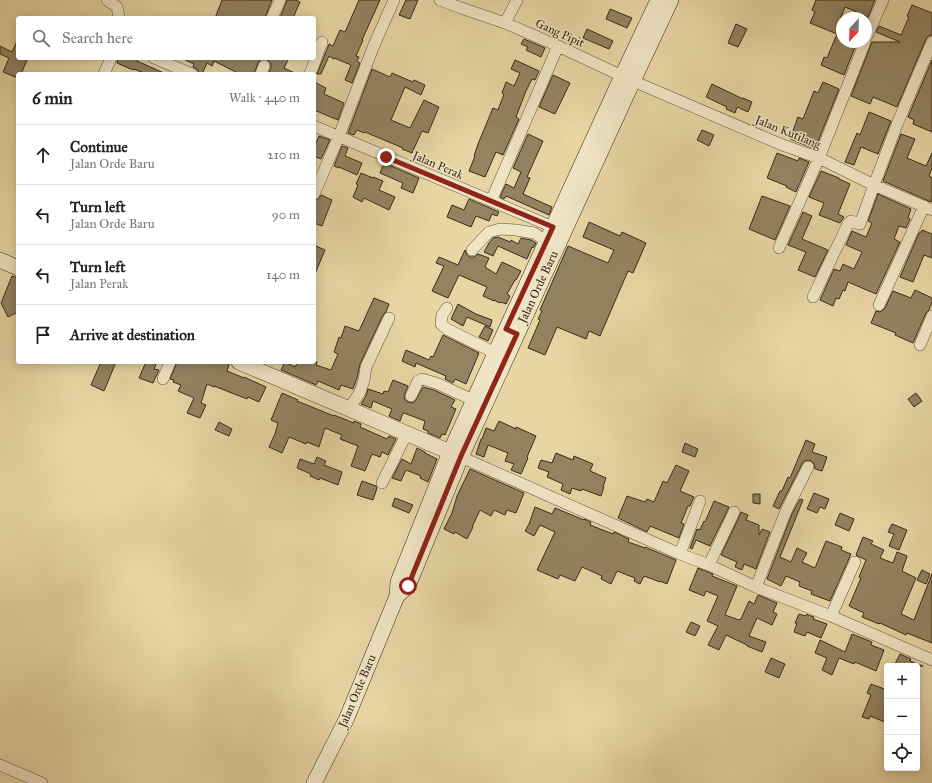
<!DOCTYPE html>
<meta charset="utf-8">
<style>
:root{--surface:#fff;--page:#f6f6f6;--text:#222;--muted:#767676;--line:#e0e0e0}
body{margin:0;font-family:"IM FELL Great Primer",serif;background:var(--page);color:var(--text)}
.controls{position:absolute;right:12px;bottom:12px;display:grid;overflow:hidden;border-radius:4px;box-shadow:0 2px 10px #0003}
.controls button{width:36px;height:36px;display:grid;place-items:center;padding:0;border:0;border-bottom:1px solid var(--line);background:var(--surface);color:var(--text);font:20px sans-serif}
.compass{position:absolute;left:836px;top:12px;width:36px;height:36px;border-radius:50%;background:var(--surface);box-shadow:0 2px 10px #0003;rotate:202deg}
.stop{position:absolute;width:12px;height:12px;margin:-9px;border:3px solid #8f2418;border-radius:50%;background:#fff}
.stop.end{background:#8f2418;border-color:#fff;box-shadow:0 1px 4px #0008}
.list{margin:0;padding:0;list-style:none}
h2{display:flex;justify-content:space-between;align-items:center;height:52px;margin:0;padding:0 16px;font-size:17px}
h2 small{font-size:13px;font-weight:400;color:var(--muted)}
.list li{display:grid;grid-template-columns:26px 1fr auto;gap:12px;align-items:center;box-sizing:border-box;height:60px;padding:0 16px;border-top:1px solid var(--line)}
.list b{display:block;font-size:15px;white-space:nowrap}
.list p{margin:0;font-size:13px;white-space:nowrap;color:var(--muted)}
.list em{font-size:13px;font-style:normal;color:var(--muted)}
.icon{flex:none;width:22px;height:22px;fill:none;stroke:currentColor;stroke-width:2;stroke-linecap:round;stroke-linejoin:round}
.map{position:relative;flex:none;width:932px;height:783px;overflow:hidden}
.search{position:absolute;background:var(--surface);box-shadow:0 2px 10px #0003;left:16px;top:16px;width:300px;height:44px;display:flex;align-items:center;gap:10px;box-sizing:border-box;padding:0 14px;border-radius:4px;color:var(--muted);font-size:15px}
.panel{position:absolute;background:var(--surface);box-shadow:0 2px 10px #0003;left:16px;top:72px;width:300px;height:292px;border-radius:4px}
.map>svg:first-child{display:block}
.building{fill:#938361;stroke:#392b19}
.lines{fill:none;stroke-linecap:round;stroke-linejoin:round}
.street-casing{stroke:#64563c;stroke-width:12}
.secondary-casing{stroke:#392b19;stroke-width:16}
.street{stroke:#efe4c4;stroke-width:11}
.secondary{stroke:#efe4c4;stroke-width:15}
.route{stroke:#8f2418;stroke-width:5}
.labels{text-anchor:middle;stroke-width:3;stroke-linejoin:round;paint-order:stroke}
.street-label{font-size:12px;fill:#392b19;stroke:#efe4c4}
</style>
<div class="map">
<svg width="932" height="783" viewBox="0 0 932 783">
<rect width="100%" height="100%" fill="#e7d5a4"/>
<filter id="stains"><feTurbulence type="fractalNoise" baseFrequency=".005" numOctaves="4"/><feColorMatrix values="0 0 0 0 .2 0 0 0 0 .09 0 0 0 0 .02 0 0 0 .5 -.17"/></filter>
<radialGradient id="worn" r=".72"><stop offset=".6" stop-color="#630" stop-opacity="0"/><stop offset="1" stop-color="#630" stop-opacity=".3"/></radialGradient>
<!-- building -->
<path class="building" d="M222,0H272L265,18H215Z
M287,0H296L300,2L293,18H280Z
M359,0H380L362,40H363L356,56L359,57L357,61L360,63L352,83L345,80L351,65L334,58V59L329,56L321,74H317L329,44L333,46L340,30L345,32Z
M406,0H418L410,19L399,15Z
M816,0H875L868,17L845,7L838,25L840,26L842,22V42H857L844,75L821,65L824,57L827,58L837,34L810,23L815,12L812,10Z
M912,5L932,13V35L928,36L926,39L897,107L873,97L870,104L851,96L872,42H900L876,32L879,26L901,35L909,17L907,16Z
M610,9L632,18L627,28L606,19Z
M736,24L747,29L738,47L728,43Z
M587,29L613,41L609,49L583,38Z
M18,39V58H28L21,74H18V78L3,72L9,58L0,54V46L12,52Z
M524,39L545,48L541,57L526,50L528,47L521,44Z
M118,58H138L137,61L166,74H146L134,69L133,70L117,63Z
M181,58H289L284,68L297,74H268L271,68V64L269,61L267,60L263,59L260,60L258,63L254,74H240L214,61L212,66L207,63L202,74H200L197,69L193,67L194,64Z
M515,60L539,71L535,80L532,79L526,91L516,117L519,119L503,155L496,152L485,177L469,171L475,156H474L478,144L493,108L498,110L504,94L502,93L506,82L514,86L520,73L511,69Z
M932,60V132L913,124L914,120L908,117Z
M372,69L390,77L392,73L413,82L414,80L425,85L421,95L405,87L391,120L410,128L424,100L439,107L428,133L422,131L412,153L402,149L403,148L365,132L364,133L357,130L354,135L348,133Z
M553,75L570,83L555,114L539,107Z
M314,82L326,88L324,94L344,103L338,120L314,110Z
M823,82L839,89L815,149L790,139L798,117L803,119L814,91L818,93Z
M712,84L743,99V98L752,102L748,112L737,107L735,113L726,109L727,107L706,97Z
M869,112L891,121L878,154L861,147L854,165L845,162L857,133L860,135Z
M702,130L714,135L709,146L697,140Z
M528,134L543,141L527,177L530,178L523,194L552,207L549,215L506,196L504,199L500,197L506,184L514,188L521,172L513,168Z
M901,134L915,139L907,158L926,166L932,153V168L929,176L932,178V198L931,202L883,181Z
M319,136L330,140L321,159L314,156V148Z
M342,146L348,148L345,156L362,163L357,175L339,167V168L334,166Z
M777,153L798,161L799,158L809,162L796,192L786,187L787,186L767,178Z
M384,163L419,178L413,193L401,188L403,183L380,173Z
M821,171L839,178V179L850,184L838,214L844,217L840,223L819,215L824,203L809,197Z
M361,173L373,178V177L383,181L379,190L395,197L389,210L364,198L362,202L353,197L358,185L356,184Z
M878,194L911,209L908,218L910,219L906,228L899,226L894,239L900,242L876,294L848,282L845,291L843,290L839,299L836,298L833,306L820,300L834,269L840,271L843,264L854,269L862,252L846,245L852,231L866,237L872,223L868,221Z
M321,195L332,200L322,226L314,223V201L318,199Z
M762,196L790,206L775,240L749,229Z
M469,199L499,212L497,216L492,214L489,221L476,216L471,227L447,217L452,205L464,210Z
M803,212L812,216L802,239L828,250L815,277L798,270L806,252L788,245Z
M589,222L620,236L622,232L646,243L633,273L628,271L600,336L589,331L586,339L557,327L545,355L528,348L540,320L538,319L542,311L540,310L568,246L608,263L614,250L583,237Z
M922,230L932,234V258L924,255L913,282L900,277L919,233H920Z
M498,237L510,242L511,240L518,244L521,238L531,240L536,243L533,248L532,247L527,259L498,246L493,256L484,252L489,243L493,238Z
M314,245L325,250L314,276Z
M465,250L467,255L470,257H474L478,254L489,258L485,267L496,274L502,262L521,271L516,280H515L507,294L510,296L506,304L501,302L500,303L494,300V301L483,296L487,287L459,275L448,298L432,291L444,266L436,263L439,257L458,265Z
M12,276L18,278V312L8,317L1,303Z
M915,290L932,298V302L929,310L926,313L913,343L895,335L896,333L871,323L876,311L880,312L883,310L885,308L893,291L911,298Z
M374,298L389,304L386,312L383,315L360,364L357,378L353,389L341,385L339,390L318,381L316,385L281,370L285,362L295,367L298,362H317L316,365L331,370L338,354L334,352L339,337L341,338L345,326L359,331Z
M458,304L476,314L492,320L490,327L467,317L463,326L451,319Z
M485,326L493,330L488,341L479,337Z
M443,335L479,353L466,384L455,379L453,383L445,379L446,376L416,363L415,367L402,361L406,350L429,360L431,356L433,357Z
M101,362H116L104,391L91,385Z
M146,362H157L154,369L159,370L153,383L139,378Z
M177,362H230L227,371L244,378V377L266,387L259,402L248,397L247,399L214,386V387L207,384L201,403L206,405L200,418L187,413L194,398L178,391L181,385L173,382L174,380L170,379Z
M393,380L408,386L404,396L405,400L408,402L412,403L415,401L423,387L434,390L455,400L451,407L456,409L445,435L442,434L440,438L428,433V431L423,429L425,421L404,413H403L400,421L389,416L392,409L373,401L371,408L361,404L366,396L368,389L383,394L384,391L388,392Z
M282,393L298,400L297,401L334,416V415L354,423V421L361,424L360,427L387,439L389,436L396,439L388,455L382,452L380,457L372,454L365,471L351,466L358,446L340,439L342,435L325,428L319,447L307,442L306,444L289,437L282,453L269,447L275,434L278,423L271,420Z
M916,393L922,401L914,407L908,399Z
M499,421L516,429V427L536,436L527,457L528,458L521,474L511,470L514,464L505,461L508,453L488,445L484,457L476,454L481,439H482L486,428L494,431Z
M219,422L232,429L229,436L215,430Z
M806,440L815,444L812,452L827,457L822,471L815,469L814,464L811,461L808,460L804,461L802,464L779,509L773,506L780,491H782L788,477L790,478Z
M685,443L698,449L695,457L682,452Z
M417,448L425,452V453L437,459L428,482L420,478L421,476L406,470L401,481L392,478L402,459L411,464Z
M556,453L573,460L574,456L593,464L590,471L606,478L603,487H604L601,496L582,489L581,491L572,488L570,494L561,490L563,484L547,477L549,472L538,468L541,460L552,463Z
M317,457L326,461L324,465L342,472L338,485L320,478L319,480L310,476L311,474L297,468L300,459L314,464Z
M676,465L689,471L680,491L694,497L690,506H688L681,523L684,524L679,538L650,526L647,532L618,518L627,496L645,502L647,499L654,502L663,481L667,483Z
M470,469L524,493L516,513L507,510L505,515L494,510L491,516L480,510L472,527H473L467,539L455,532L454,534L444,529L452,513L457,496Z
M362,481L376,486L377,488L373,500L357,495Z
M814,493L829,499L825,509L820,507L817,513L807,509Z
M753,494H760V504L753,503Z
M395,498L413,505L409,513L392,506Z
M800,499L803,500L780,557L791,562L797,548L807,553L802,562L815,568L826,541L842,547L841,550L851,554L830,601L811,594L812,591L799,586L800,582L786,576L781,586L767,579L792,514Z
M714,501L729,507L710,546L696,540L692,549L690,548L697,529L700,530L704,521L705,522Z
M535,507L552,514L555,508L584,520V519L591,522L590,525L613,534L614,532L629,539L628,542L645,548V547L676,560L667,584L660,581V582L644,576L640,584L634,581L635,578L617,571L611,584L601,579L602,576L582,567L575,581L560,575L558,579L537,570L555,532L540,525L534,536L525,531L529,524Z
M741,512L748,515L746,520L759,525V535L762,529L770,532L756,569L744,564L742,570L735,567L737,562L721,555L740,515Z
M840,513L854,519L849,531L835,525Z
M892,524L907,530L899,550L889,546L894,534L888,532Z
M863,537L873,541L871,544L884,550L880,558L893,563L897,552L907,556L902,571L916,578L901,614L914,620L932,574V643L907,633L906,635L880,623L879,624L862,617L864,613L849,606L861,578L859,577L866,560L856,555Z
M698,568L713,574L712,576L737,586L725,615L739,620L740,619H741L749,601L754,604L758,595L777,603L773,612L777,614L772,625L757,618L749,636L766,642L762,652L747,646V645L726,635L719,650L708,645L718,626L707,621L718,596L706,591L704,596L689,590Z
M922,570L930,574L926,584L917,580Z
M799,614L806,616L807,614L808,615L814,617L813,619L827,624L821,638L807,632L805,636L794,632L797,623H795Z
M691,622L700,626L695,636L686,632Z
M852,634L872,642L871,645L884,650L876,671L855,662L854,664L839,658L832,675L822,670L827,658L815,653L820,640L845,652Z
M900,654L911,659L910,661L923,666H894Z
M771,658L785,664L779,678L765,672Z
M871,684L887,690V717L885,722L870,716L869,719L862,717L871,695L867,693Z"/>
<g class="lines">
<!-- street casing -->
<g class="street-casing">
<path id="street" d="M107,0L117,7L119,18
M440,0L461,8L505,23L558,46L622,76
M272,18L280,0
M505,23L517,0
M866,38L883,0
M154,58L192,74
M104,74L111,58
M261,74L264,66
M310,74L322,42
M633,81L780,144L819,158L874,185L932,210
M314,126L553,227
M314,194L339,136L374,45L394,0
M491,201L558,46
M779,248L819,158L865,42
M472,250L489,232L500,229L516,230L534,233L546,241
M813,297L848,224L851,221L859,224H860L874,185L898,122L932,42
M879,305L924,206
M447,308L442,315L441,324L447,329L495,353
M920,345L932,316
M163,379L170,362
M411,396L418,381L422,379L436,383L473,400
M349,409L360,392L364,380L366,367L389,318
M461,457L680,554L709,565L756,587L831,616L932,660
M382,483L407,433
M680,554L700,501
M709,565L734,512
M756,587L786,511L808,467
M831,616L855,562
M0,765L42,783"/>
</g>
<!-- secondary casing -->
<g class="secondary-casing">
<path id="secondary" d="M0,260L18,268
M239,362L450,452
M397,596L408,586L461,457L633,81L671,0
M314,783L346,720L397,596L398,582L450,452L622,76L658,0"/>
</g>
<!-- street -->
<use href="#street" class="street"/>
<!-- secondary -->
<use href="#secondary" class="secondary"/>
</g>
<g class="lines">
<!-- route -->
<path class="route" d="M386,157L553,227L506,329L517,334L461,456L408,586"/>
</g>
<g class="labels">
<!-- street labels -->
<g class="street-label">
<text transform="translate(560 33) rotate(24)" y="4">Gang Pipit</text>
<text transform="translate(788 132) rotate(22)" y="4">Jalan Kutilang</text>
<text transform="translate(438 165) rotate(23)" y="4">Jalan Perak</text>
<text transform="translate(538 287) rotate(-65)" y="4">Jalan Orde Baru</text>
<text transform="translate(357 691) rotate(-67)" y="4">Jalan Orde Baru</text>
</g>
</g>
<rect width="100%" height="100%" filter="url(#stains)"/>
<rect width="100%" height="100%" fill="url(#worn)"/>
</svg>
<div class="controls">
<button>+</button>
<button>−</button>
<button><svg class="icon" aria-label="locate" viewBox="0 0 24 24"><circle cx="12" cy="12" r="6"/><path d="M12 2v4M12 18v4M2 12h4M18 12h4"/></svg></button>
</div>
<svg class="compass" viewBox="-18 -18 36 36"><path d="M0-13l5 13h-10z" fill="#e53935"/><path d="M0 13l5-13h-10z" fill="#767676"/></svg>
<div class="stop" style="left:408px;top:586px"></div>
<div class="stop end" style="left:386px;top:157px"></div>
<div class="search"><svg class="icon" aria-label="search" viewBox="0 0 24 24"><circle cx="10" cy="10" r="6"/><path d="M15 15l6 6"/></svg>Search here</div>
<section class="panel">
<h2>6 min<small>Walk · 440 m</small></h2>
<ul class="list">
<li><svg class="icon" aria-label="ahead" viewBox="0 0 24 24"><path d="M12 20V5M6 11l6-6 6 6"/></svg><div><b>Continue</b><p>Jalan Orde Baru</p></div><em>210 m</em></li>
<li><svg class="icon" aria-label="left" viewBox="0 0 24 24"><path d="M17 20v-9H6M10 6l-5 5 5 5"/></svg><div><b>Turn left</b><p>Jalan Orde Baru</p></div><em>90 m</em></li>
<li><svg class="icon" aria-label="left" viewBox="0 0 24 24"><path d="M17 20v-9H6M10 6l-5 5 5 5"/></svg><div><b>Turn left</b><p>Jalan Perak</p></div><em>140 m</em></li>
<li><svg class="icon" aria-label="arrive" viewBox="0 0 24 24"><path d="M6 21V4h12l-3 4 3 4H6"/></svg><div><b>Arrive at destination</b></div></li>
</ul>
</section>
</div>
